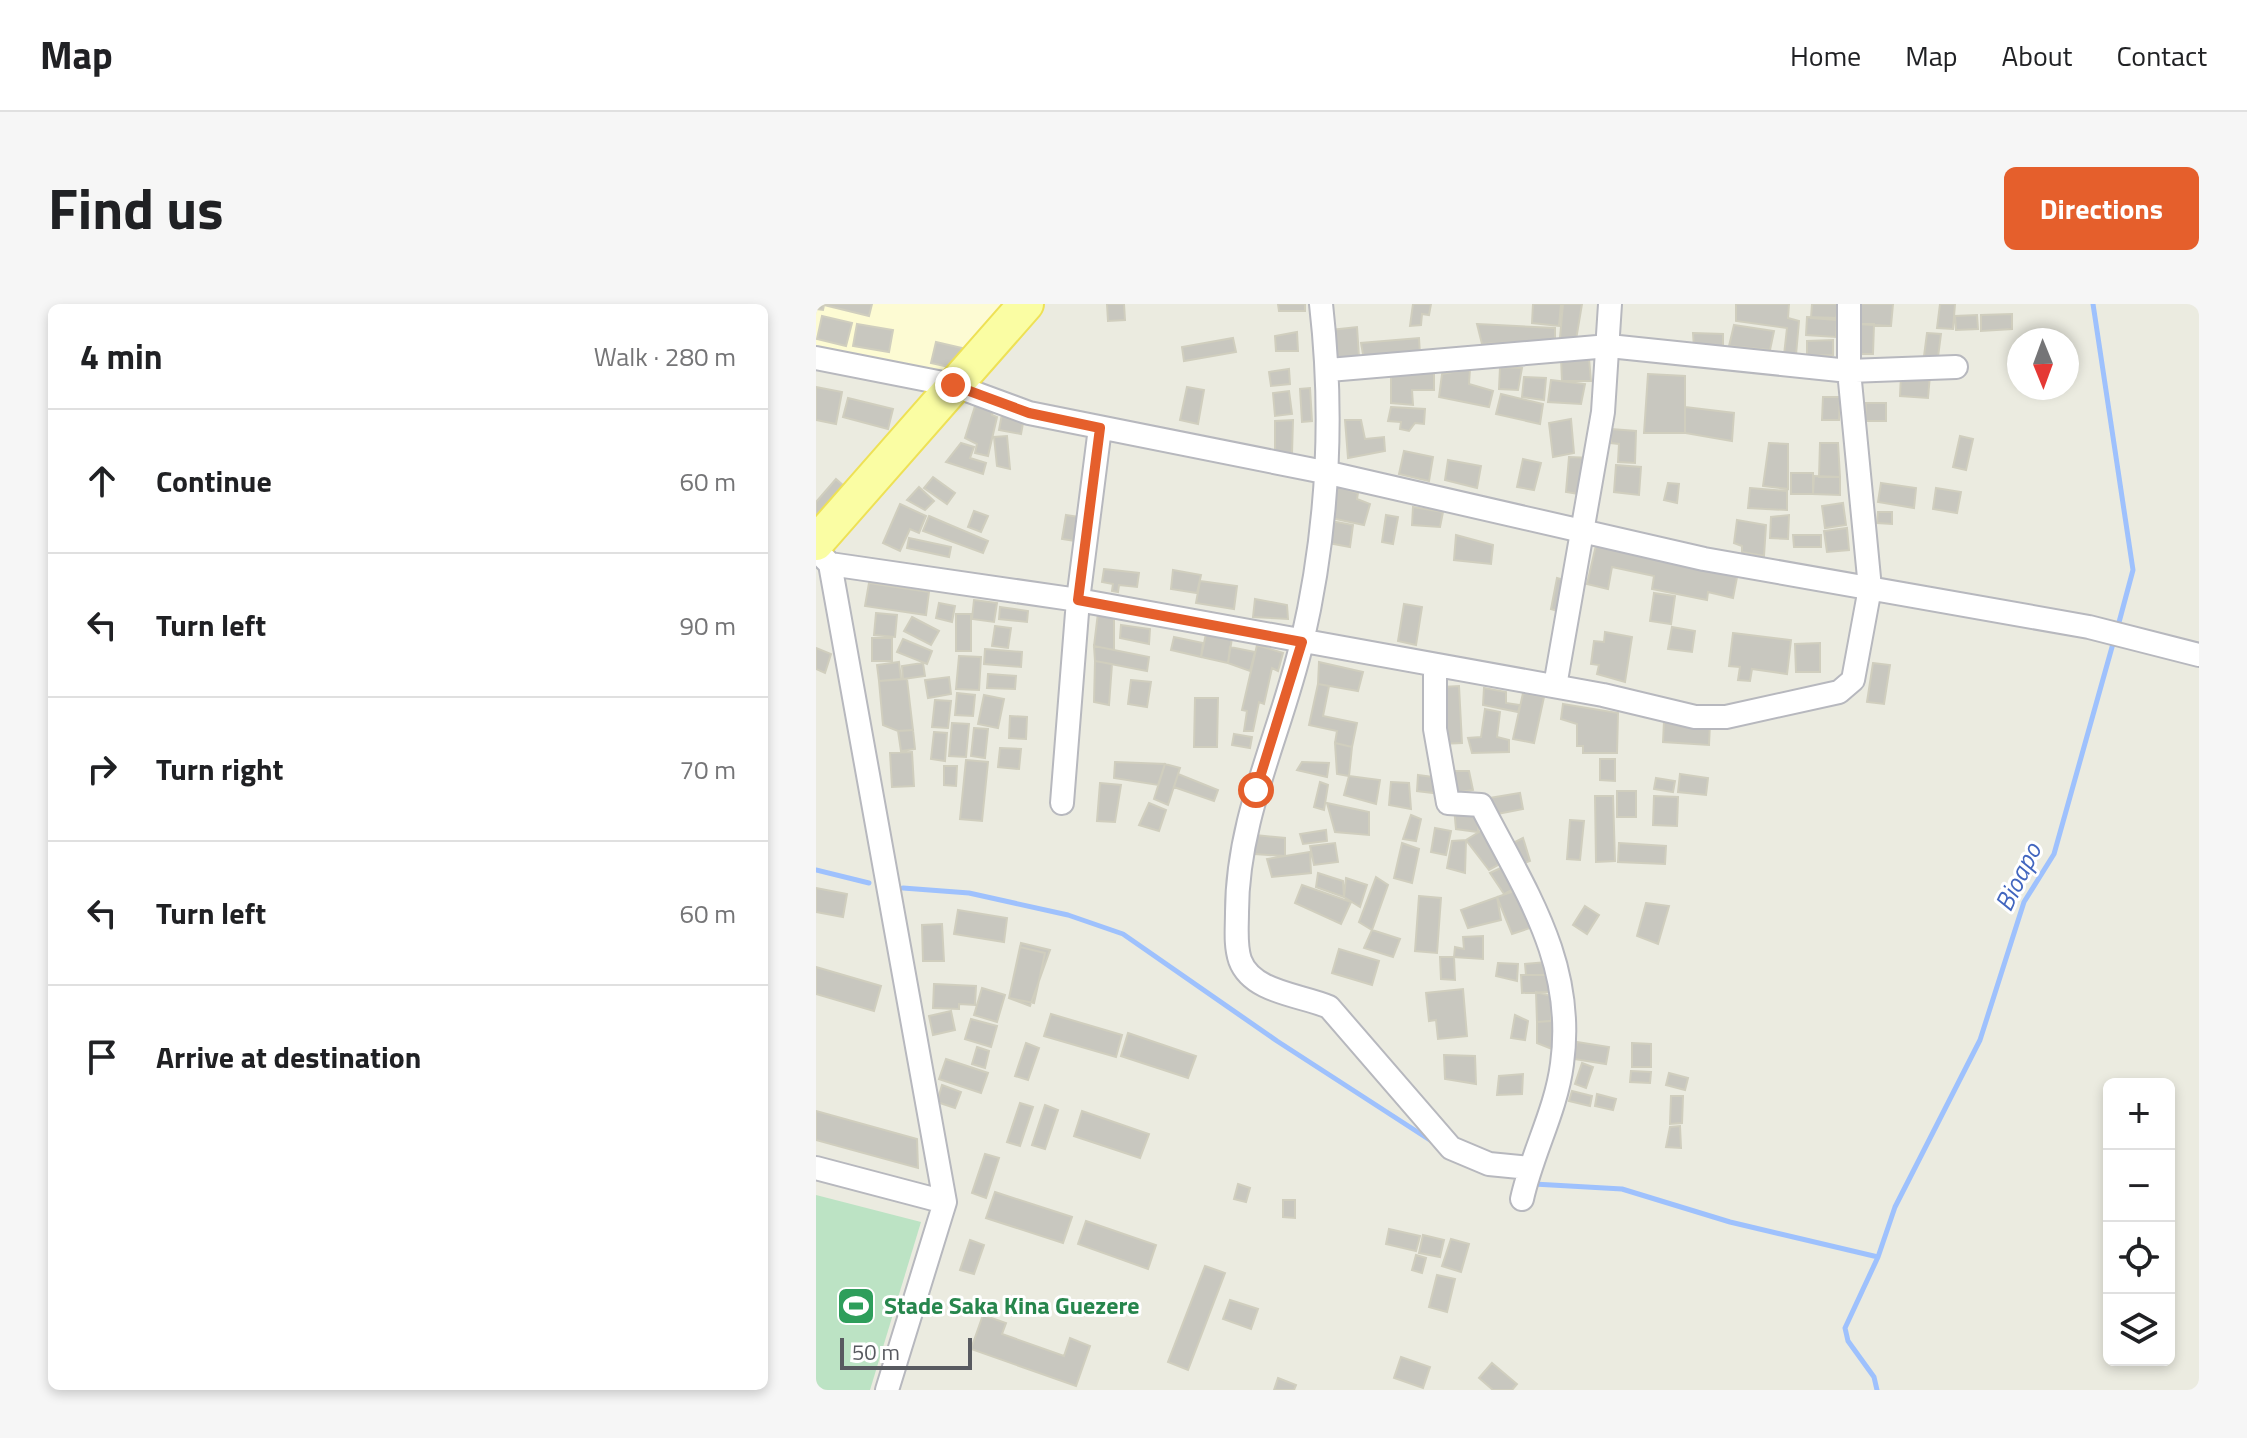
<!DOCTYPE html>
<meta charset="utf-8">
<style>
:root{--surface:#fff;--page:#f6f6f6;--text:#202124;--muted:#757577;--line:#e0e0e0;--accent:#e55f2c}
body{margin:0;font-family:"Titillium Web",sans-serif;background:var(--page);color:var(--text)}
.controls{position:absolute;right:24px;bottom:24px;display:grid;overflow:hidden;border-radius:12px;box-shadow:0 4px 12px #0003}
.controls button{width:72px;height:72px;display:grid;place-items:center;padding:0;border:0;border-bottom:2px solid var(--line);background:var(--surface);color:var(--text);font:40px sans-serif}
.compass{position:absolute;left:1191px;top:24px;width:72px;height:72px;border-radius:50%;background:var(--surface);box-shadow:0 4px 12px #0003;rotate:179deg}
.scale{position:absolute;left:24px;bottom:20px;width:132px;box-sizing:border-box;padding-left:8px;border:4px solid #585a60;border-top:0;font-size:22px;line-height:28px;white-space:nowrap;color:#585a60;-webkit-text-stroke:6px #fff;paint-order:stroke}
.stop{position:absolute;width:24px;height:24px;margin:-18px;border:6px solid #e55f2c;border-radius:50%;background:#fff}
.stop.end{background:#e55f2c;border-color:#fff;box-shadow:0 2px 8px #0008}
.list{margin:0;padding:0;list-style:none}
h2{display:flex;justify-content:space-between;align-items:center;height:104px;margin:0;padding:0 32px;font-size:34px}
h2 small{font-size:26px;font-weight:400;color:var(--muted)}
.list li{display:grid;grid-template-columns:52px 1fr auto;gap:24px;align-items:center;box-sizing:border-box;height:144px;padding:0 32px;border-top:2px solid var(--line)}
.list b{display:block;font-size:30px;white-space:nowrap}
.list em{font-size:26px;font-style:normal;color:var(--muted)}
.icon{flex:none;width:44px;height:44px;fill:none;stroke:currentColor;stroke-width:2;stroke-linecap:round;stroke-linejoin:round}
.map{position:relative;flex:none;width:1383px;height:1086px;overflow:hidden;border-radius:12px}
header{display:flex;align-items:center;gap:48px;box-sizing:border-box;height:112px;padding:0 40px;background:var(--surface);border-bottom:2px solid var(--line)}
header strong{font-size:38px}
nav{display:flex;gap:44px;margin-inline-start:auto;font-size:28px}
.intro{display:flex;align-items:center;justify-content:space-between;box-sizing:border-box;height:192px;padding:0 48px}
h1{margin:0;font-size:56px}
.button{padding:20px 36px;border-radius:12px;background:var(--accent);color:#fff;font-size:28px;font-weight:700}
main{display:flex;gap:48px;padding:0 48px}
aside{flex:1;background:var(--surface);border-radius:12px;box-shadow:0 4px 12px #0003}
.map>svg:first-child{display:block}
.commercial{fill:#fdfbd3}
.green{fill:#bce3c4}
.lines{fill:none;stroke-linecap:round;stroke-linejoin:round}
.stream{stroke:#9ec1fd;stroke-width:5}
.building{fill:#c8c7bf;stroke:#d0cebe;stroke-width:2}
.street-casing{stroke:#b7b8be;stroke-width:26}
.primary-casing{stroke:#eee156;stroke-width:38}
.street{stroke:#fff;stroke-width:22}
.primary{stroke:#fafda3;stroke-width:34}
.route{stroke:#e55f2c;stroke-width:10}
.labels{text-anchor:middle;stroke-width:6;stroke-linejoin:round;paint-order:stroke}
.leisure-label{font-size:24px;font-weight:bold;fill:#27864d;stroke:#fff;text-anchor:start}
.water-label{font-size:26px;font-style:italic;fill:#4266bf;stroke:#fff}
</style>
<header>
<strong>Map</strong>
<nav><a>Home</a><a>Map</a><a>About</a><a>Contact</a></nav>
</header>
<div class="intro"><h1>Find us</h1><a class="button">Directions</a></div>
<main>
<aside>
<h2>4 min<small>Walk · 280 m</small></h2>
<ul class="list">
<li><svg class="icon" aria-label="ahead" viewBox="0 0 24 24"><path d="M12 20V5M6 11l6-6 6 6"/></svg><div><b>Continue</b></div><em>60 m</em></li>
<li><svg class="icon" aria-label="left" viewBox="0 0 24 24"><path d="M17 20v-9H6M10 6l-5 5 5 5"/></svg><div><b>Turn left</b></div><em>90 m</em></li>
<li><svg class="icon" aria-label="right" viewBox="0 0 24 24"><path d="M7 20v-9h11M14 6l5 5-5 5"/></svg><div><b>Turn right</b></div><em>70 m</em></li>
<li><svg class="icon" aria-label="left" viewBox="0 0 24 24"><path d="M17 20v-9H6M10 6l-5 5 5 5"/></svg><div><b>Turn left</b></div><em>60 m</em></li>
<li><svg class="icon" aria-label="arrive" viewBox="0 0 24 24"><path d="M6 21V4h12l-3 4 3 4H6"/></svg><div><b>Arrive at destination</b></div></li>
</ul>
</aside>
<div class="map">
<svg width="1383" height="1086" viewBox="0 0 1383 1086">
<rect width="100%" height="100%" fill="#ebebe0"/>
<!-- commercial -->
<path class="commercial" d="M0,0H195L133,71L0,46Z"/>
<!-- green -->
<path class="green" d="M0,891L105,918L54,1086H0Z"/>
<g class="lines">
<!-- stream -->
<path class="stream" d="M1277,0L1317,266L1302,322
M0,566L53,579
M87,584L153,589L252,611L307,630L461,737L617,838
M718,880L806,885L914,918L1062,953
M1061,1086L1058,1073L1032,1037L1029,1024L1062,953L1079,903L1164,736L1208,598L1238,550L1298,336"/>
</g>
<!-- building -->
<path class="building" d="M0,0H56L53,12L8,1L7,6L0,5Z
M291,0H308L309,16L292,17Z
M462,0H489V7H463Z
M597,0H615L613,11L606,10L605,21L594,22Z
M717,0H745L743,22L716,19Z
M747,0H766L760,36L744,34Z
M920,0H973L972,14L983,17L980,51H968L971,24L920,17Z
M996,0H1022L1020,16L995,14Z
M1042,0H1077L1075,22L1041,20Z
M1124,0H1139L1137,25L1121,24Z
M1196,10V25L1165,27V11Z
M1161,11L1162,25L1140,26L1139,12Z
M6,12L36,19L30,42L1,35Z
M991,13L1021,14L1020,33L990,31Z
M41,20L77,26L73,48L37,42Z
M661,20L739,24V42L724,37H712L709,41H700L699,38L666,40Z
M1041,20H1058L1057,50H1035Z
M918,21L958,27L954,46L913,42Z
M541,23L543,53L519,56L515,26Z
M481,28L482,47H460L459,32Z
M877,29L907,30V45L878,44Z
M1111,29L1125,30L1122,53L1108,52Z
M417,34L420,48L368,57L366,43Z
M603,34L604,50L548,56L545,39Z
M1017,36V51L991,52V37Z
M120,38L146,44L142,65L115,59Z
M773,54L775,77H746L745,55Z
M684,63L706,64L702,86L683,85Z
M473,65L474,80L455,82L453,68Z
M654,65L653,80L677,87L673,103L623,93L626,70Z
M618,68V86H596L597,101L575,99V72Z
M832,70L869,72V129H828Z
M1085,70L1114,71L1112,94L1084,92Z
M708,73L730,74L728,96L706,93Z
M735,76L769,80L765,100L732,98Z
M0,83L26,88L20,120L0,116Z
M371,83L388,86L382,120L364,116Z
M494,84L496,117L486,118L484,85Z
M473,87L476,110L459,112L457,89Z
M685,90L727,100L724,120L680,110Z
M1007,93H1024L1023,116H1006Z
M32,94L77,105L72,125L27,113Z
M160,99L178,104L176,111L181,113L172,152L159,149L161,140L149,134Z
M1050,99H1070V117H1049Z
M575,103L609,105L608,120L599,119L593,127L584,125L585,118L572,117Z
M869,103L918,109L916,137L869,129Z
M186,110L208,114L205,130L183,126Z
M755,115L758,149L737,153L733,119Z
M477,116L476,150L459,148V117Z
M529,116H545L549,135L568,133L569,147L532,154Z
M795,125L820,127L819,159L802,158L803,140L795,139Z
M191,132L194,165L181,162L178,133Z
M1144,132L1157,135L1150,166L1137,163Z
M145,139L158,143L154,154L170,159L167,170L130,158Z
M953,139L972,140V185L947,182Z
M1004,139H1022L1024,173H1003Z
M588,147L617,153L613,177L583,170Z
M753,153L775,154L769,191L750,188Z
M707,155L725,159L718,186L701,183Z
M632,156L665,162L661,184L629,176Z
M800,161L825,163L823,191L798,188Z
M975,169H997V190H975Z
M998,172L1024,173V191L997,190Z
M117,173L139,189L131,200L108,184Z
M20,175L35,188L0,223V198Z
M852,179L863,180L861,199L848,196Z
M1065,179L1100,184L1098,204L1062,198Z
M519,182L542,189L541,195L554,200L548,221L515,214Z
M103,183L118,197L109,206L91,196Z
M934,184L971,187V206L932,204Z
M1120,184L1145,188L1141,209L1117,205Z
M1027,199L1030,221L1009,224L1006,202Z
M84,200L110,212L103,229L94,225L84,247L67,239Z
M597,203L627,208L624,223L596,221Z
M158,207L172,212L165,228L152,223Z
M1062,208H1076V220L1061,219Z
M250,211L270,214L266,238L246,235Z
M570,211L582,213L577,240L566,238Z
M973,211L972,235L954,234L955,213Z
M113,212L172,237L167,249L107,227Z
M921,216L950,221L948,252L926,248V242L918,239Z
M515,217L537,221L534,243L512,239Z
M1031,224L1033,246L1011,248L1008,227Z
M640,231L677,241L675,260L638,256Z
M977,231H1005V243H978Z
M93,234L135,243L133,253L91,244Z
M781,237L922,268L917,294L892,288L891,296L836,285L838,272L796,263L792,285L771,280Z
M288,265L323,269L321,283L303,281L302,288L296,287L297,280L286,278Z
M357,266L385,271L381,289L355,285Z
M741,274L754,278L748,309L735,305Z
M384,277L421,282L418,305L380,299Z
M53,279L113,288L110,311L49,302Z
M838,289L859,292L855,320L834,317Z
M439,295L471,301L472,315L437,313Z
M158,296L181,299L178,318L156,315Z
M123,299L139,302L136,318L120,314Z
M588,300L606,303L600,341L582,337Z
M184,303L212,307L211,318L183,315Z
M60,309L81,311L79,333L58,331Z
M282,309L298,313V346L278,342Z
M140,310H155V347H140Z
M96,313L123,327L115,341L88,327Z
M305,321L334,325L333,340L304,334Z
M179,322L195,324L192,344L176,342Z
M856,323L879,327L876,348L852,345Z
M789,328L816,333L809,378L781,370L783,361L775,360L778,337L788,338Z
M917,329L975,336L971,370L936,365L934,377L922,376L924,363L913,362Z
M390,330L416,334L412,359L385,353Z
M358,333L387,339L385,353L355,346Z
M56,334H76V357H56Z
M87,335L116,347L111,360L81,348Z
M1004,339V368H980L979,340Z
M441,341L467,349L462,367L456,364L448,400L443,398L437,427H428L431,407L426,406Z
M278,342L333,353L331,367L279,357Z
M414,343L439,348L434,367L412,359Z
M0,344L15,350L9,369L0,365Z
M169,345L206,348L205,363L168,360Z
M143,352L165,353L163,386L140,385Z
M279,357L296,360L293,401L278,398Z
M83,358L85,375L63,377L61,361Z
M503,358L547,368L542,387L502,380Z
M107,359L109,372L87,375L86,362Z
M1057,359L1074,361L1068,400L1051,398Z
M172,370L200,372L199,385L171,384Z
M133,373L135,390L112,394L109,376Z
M91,375L97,426L82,427L67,421L63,377Z
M315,376L335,378L331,403L312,400Z
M502,380L513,382L507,412L541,419L536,443L519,439L521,427L493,421Z
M643,382L646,439L624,440L626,383Z
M668,384L690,388V399L704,401L702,408L667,401Z
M141,389L159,391L157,412L139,411Z
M707,389L728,393L718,439L697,435Z
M168,391L188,395L182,424L162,420Z
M379,394H402L401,443H378Z
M119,396L135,397L132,424L116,423Z
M747,400L802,409L801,449H767V442H761V420L745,415Z
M669,405L684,408L681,433L693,436V448L656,449L652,434L665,433Z
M194,412L211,413L210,435L193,434Z
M848,417L894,419L893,441L847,438Z
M136,419L153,420L150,453L133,452Z
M158,424L172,425L169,454L155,452Z
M97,426L99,445L85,447L82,427Z
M118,428L131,429L129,457L115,455Z
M418,430L436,433L434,444L416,441Z
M519,439L536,443L533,472L521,470Z
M184,444L205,445L203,465L182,463Z
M96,448L98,482L76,483L74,449Z
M784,455H799V477L784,476Z
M150,456L172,458L166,517L144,515Z
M299,458L349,460L342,481L298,474Z
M486,458L513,459L511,473L481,466Z
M349,460L364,464L352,501L338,495Z
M128,462H141L140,482L128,481Z
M638,467H653L657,486L638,489Z
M362,470L402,486L398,497L358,483Z
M864,470L892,474L890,491L862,488Z
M602,471L624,474L626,490L601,487Z
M533,472L564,476L560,500L528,491Z
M840,474L859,477L857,488L838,485Z
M504,478L512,481L508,506L498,503Z
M575,478L593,479L595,505L573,501Z
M284,479L305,481L299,518L281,517Z
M801,487H820V513H801Z
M704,489L707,505L676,511L673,494Z
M779,492H797L799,557L780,558Z
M838,492L862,493L861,522L837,521Z
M333,499L350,506L343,527L323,521Z
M511,499L553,508V531L519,528Z
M638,503L663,505L662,528L640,525Z
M595,511L605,515L600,537L587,535Z
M754,516L768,517L764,556L751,555Z
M619,524L635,527L630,551L615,548Z
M668,525L693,555L673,566L650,536Z
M510,526L511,537L487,540L484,530Z
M439,531L469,534V552L439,550Z
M707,534L714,557L698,563L691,542Z
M650,536L649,569L631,564L636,537Z
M519,539L522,558L498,561L494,542Z
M586,539L603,545L596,579L578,574Z
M803,539L850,542L849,560L802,558Z
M494,548L495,569L456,573L451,555Z
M691,561L706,580L688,590L674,569Z
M502,569L527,577L528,593L500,583Z
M560,573L572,581L556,626L543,618Z
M530,574L551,581L544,603L528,593Z
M486,581L535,598L525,620L479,599Z
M0,584L31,590L27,613L0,608Z
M704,585L720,622L696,630L681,593Z
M603,592L625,594L621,649L599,647Z
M681,593L685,616L652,624L645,606Z
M830,599L853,602L842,640L821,632Z
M769,602L783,611L771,630L757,621Z
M142,606L191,614L188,638L138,630Z
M126,620L128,657H107L106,621Z
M556,626L584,635L577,653L548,644Z
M667,632V655L638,653L639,643L648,645L647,633Z
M205,639L234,646L214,702L193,694Z
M204,643L229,649L218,699L193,694Z
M523,645L563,657L556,681L516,669Z
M624,653H638L639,676L625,675Z
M731,658L734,671H710L709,660Z
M682,659L702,660L701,677L680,672Z
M0,663L65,682L58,707L0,690Z
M705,671H734L735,688L706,689Z
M118,680L160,682L159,701L143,700V705L117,704Z
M166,684L189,691L181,718L158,711Z
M647,685L651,732L622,735L620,716L613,717L610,689Z
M720,688L735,692V717L721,718Z
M135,707L139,726L117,731L113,712Z
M235,710L306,731L300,753L228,732Z
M699,711L712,717L709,736L695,734Z
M155,715L181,722L175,743L149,735Z
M746,716V749L721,739V718Z
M312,729L380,752L372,774L305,752Z
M761,738L793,743L790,760L758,755Z
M210,739L223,744L212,776L199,772Z
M816,739L835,740V763H816Z
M161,743L173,747L169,764L156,760Z
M628,751L659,752L660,780L629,775Z
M130,755L172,769L165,789L123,775Z
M766,759L777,763L770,784L759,780Z
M815,767L835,768L834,779L814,778Z
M853,769L872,774L869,786L850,781Z
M707,770L706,790L681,791L683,772Z
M126,781L145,788L139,804L121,798Z
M756,787L776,792L774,802L753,797Z
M781,790L800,795L797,806L779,802Z
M855,792H867L866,819L854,820Z
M204,799L217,803L204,842L191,838Z
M229,801L242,806L229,845L216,841Z
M0,807L101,835L102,864L0,836Z
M266,807L333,830L324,854L258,832Z
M864,822L865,844L850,843L854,823Z
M169,850L183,854L170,894L156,889Z
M422,880L434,884L430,898L418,895Z
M179,888L256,913L247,939L170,914Z
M467,896H479V914L467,913Z
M270,917L340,941L332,965L262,940Z
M573,925L604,932L600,947L570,940Z
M607,931L628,936L624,953L603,949Z
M635,935L653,940L645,968L626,962Z
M154,936L168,941L158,970L144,966Z
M600,951L610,954L606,969L596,966Z
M389,962L409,969L372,1066L352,1058Z
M621,971L639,975L631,1008L613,1003Z
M414,996L442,1005L435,1025L407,1015Z
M167,1011L190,1019L186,1030L248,1052L254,1034L274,1042L260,1082L155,1045Z
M585,1053L614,1063L607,1084L578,1074Z
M676,1059L701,1080L696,1086H677L663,1074Z
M462,1074L480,1081L478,1086H458Z"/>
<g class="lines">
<!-- street casing -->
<g class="street-casing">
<path id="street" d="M505,0C518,113 512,226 486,338C465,429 421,513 421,608C421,624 419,641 424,656C436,689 486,691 513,703L635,844L673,860L714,864
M0,54L137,81L213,109L513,169L888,255L1273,323L1383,351
M513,66L793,42L1033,67L1140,63
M0,246L14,260L262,296L787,391L879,413H910L1023,388L1037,376L1054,284L1033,67V0
M14,260L129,898L71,1086
M619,361V425L632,499L665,501C709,587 760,659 746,760C740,807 716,849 706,895
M739,382L787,108L794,0
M246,499L262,296L284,124
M0,864L129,898"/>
</g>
<!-- primary casing -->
<g class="primary-casing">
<path id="primary" d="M0,239L210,0"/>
</g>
<!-- street -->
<use href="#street" class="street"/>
<!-- primary -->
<use href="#primary" class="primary"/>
</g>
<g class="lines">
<!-- route -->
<path class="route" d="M137,81L213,109L284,124L262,296L486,338L440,486"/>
</g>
<!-- icons -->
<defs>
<g id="stadium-square" transform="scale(2)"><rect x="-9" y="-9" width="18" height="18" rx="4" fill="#2e9e5b" stroke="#fff"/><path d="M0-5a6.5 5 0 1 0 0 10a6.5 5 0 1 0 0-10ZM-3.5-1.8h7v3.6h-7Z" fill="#fff"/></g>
</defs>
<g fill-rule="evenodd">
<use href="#stadium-square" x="40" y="1002"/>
</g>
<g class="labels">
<!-- leisure labels -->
<g class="leisure-label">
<text x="68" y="1010">Stade Saka Kina Guezere</text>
</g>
<!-- water labels -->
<g class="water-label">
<text transform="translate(1202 573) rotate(-64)" y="9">Bioapo</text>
</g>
</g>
</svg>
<div class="controls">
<button>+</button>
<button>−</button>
<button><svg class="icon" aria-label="locate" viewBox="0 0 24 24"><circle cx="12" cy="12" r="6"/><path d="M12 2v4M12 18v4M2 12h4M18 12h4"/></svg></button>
<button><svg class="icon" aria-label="layers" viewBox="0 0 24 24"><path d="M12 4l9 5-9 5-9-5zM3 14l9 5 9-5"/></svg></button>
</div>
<svg class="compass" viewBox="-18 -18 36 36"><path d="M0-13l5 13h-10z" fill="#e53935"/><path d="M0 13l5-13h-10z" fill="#757577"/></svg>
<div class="scale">50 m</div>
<div class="stop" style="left:440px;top:486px"></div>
<div class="stop end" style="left:137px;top:81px"></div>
</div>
</main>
